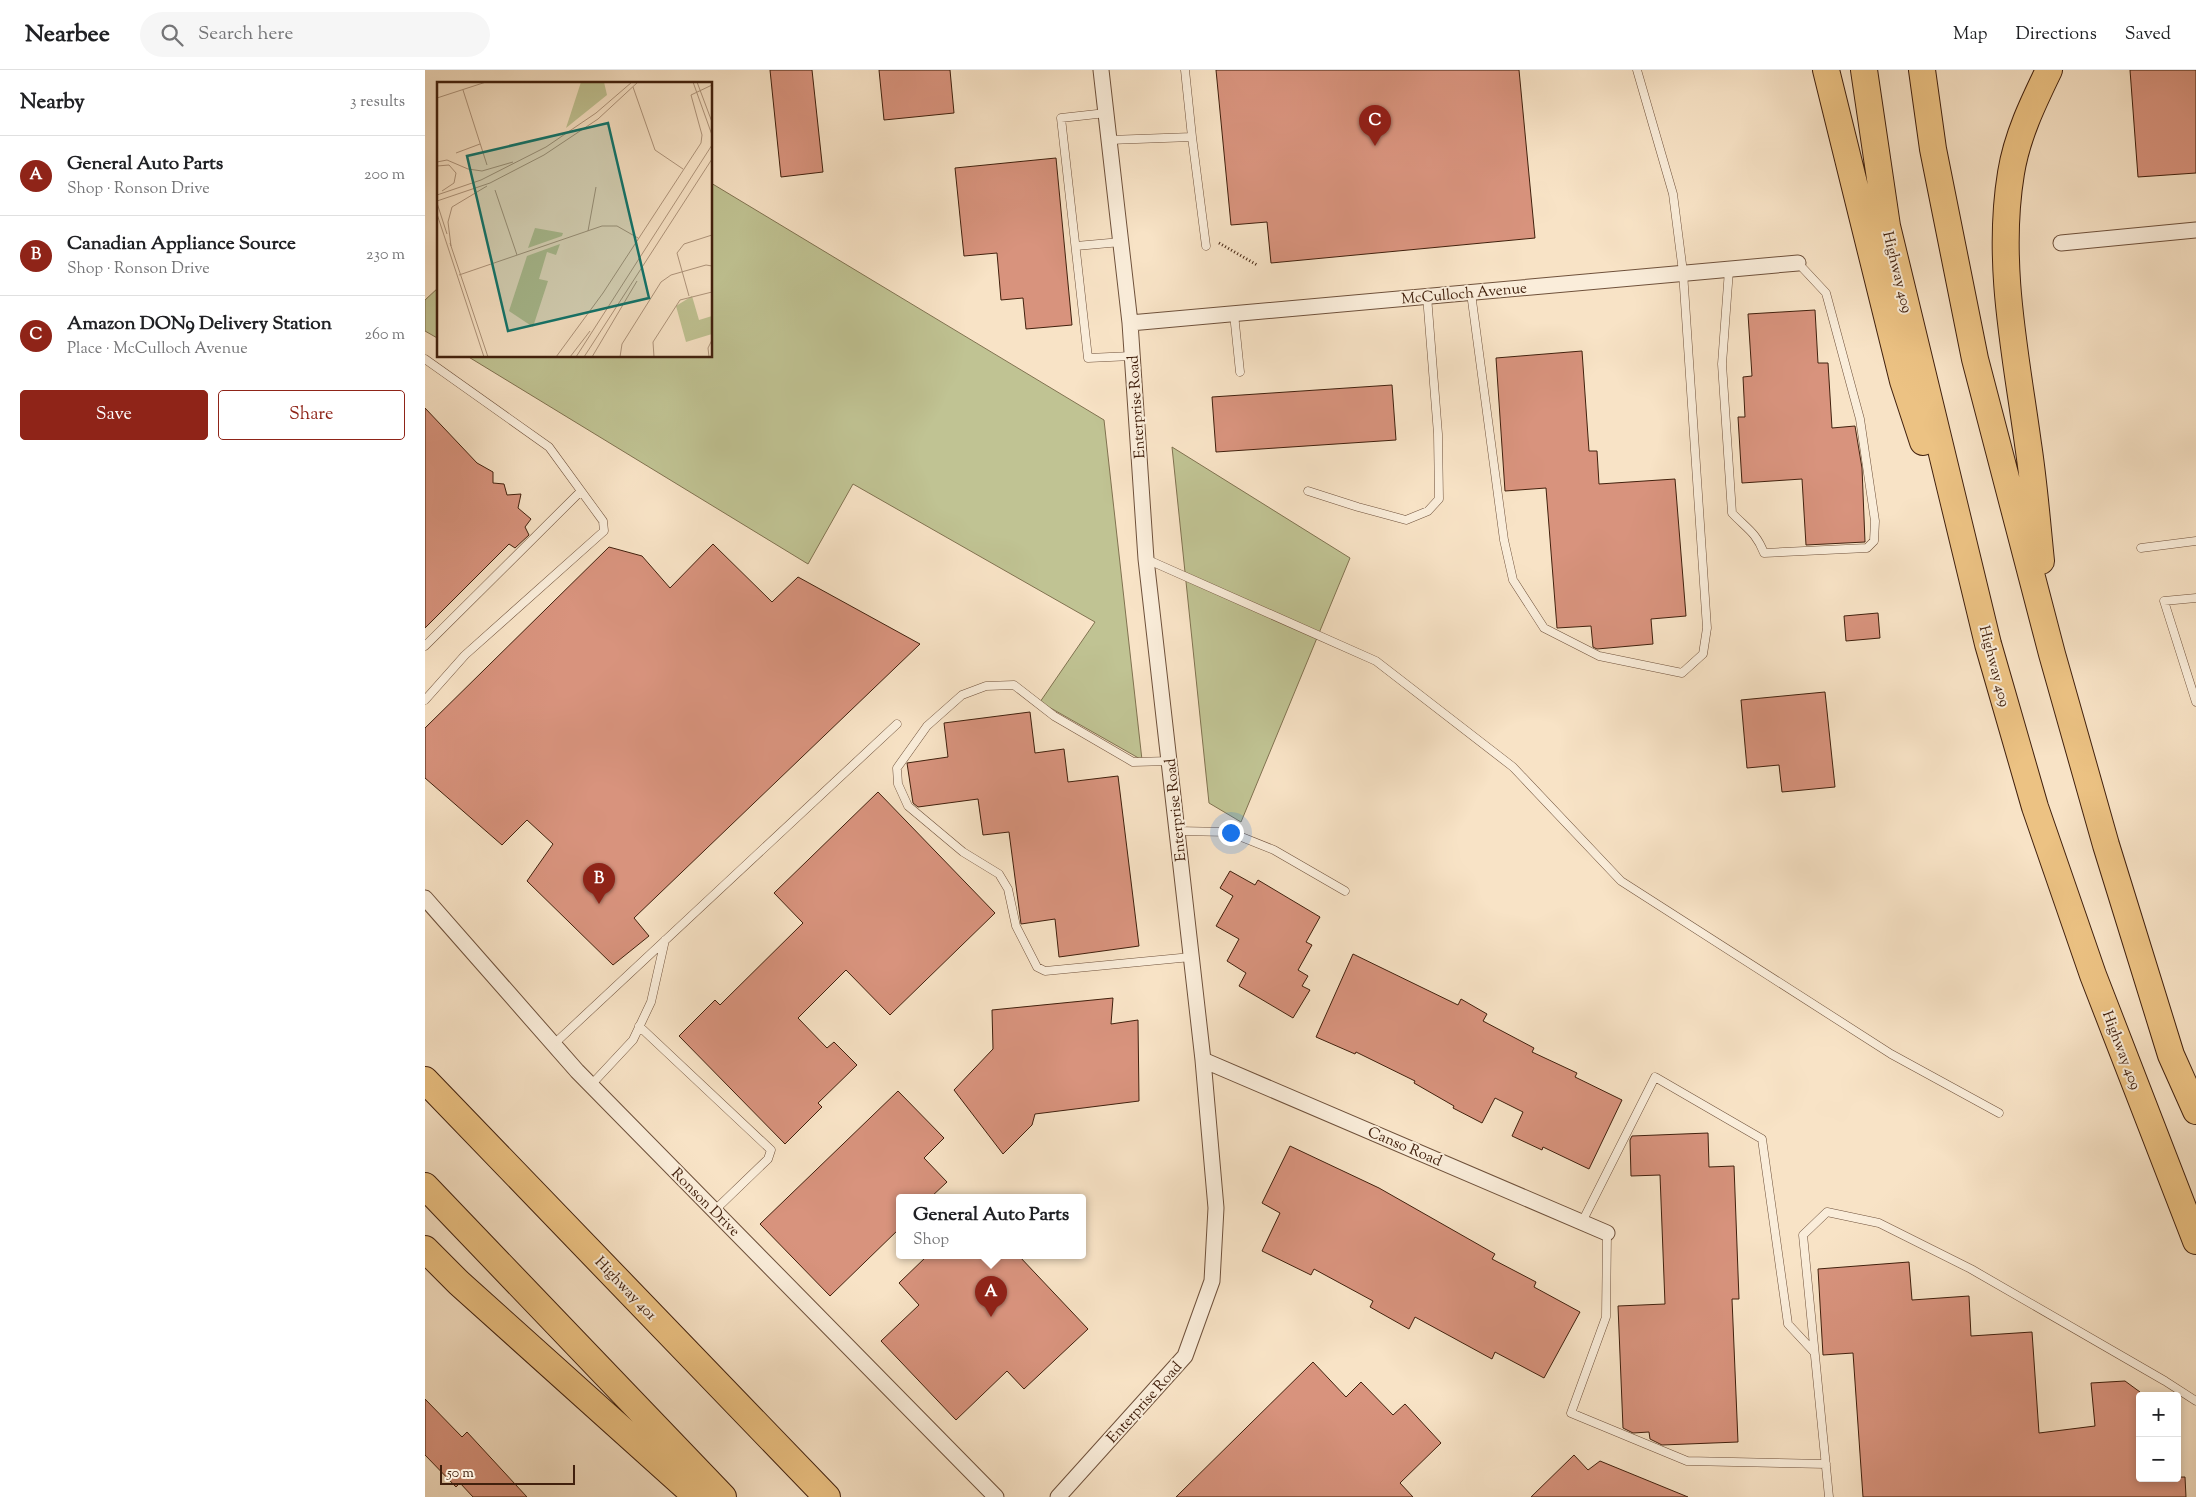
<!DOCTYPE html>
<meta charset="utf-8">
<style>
:root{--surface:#fff;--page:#f6f6f6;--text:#202124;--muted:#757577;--line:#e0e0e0;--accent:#8f2418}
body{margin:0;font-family:"Sorts Mill Goudy",serif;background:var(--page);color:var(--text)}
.controls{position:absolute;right:15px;bottom:15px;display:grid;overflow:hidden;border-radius:5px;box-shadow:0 2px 8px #0003}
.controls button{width:45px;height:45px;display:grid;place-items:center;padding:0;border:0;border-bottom:1px solid var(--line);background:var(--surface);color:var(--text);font:25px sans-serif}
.scale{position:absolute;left:15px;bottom:12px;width:135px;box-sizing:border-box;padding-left:5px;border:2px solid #41200d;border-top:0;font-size:14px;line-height:18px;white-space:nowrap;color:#41200d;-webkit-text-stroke:4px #faedda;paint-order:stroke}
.you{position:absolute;left:805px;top:762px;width:18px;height:18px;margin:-12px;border:4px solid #fff;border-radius:50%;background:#1a73e8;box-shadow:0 0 0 8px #1a73e833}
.badge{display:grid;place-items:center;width:32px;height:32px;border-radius:50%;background:var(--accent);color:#fff;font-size:16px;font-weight:700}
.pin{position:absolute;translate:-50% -41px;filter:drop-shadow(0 1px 2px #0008)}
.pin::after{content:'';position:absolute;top:26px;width:18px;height:15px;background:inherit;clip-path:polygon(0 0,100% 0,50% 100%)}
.popup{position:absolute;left:471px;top:1124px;width:190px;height:65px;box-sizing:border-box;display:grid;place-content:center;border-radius:5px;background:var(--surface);filter:drop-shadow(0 1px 4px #0005);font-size:16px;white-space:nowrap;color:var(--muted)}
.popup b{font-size:19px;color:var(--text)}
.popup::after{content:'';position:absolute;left:50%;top:100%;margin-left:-10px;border:10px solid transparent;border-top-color:var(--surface)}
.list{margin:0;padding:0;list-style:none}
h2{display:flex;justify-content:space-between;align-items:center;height:65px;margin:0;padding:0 20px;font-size:21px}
h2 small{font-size:16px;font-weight:400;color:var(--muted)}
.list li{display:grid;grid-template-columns:32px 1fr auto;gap:15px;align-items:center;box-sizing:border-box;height:80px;padding:0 20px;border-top:1px solid var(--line)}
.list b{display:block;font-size:19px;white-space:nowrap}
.list p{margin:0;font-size:16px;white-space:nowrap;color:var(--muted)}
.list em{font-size:16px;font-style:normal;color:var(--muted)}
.actions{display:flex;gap:10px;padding:15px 20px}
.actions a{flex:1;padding:11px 0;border:1px solid var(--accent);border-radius:5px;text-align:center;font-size:18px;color:var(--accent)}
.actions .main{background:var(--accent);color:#fff}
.icon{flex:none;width:28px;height:28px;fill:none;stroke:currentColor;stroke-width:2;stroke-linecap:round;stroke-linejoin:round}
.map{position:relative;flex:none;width:1771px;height:1427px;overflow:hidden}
header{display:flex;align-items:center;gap:30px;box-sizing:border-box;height:70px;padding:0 25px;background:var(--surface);border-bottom:1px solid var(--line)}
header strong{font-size:24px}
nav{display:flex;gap:28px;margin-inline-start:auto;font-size:18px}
.search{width:350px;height:45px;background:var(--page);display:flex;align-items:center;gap:12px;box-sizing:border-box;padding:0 18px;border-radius:28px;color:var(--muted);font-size:19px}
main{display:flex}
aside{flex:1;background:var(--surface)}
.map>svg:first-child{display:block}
.green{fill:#c0c393;stroke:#807250}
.building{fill:#d8937d;stroke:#41200d}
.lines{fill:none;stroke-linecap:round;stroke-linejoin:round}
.service-casing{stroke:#6f513b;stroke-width:9}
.minor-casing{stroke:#6f513b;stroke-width:17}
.motorway-casing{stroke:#41200d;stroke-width:28}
.path{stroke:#41200d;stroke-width:3;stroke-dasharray:1 2.5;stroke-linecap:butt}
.service{stroke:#faedda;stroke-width:8}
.minor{stroke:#faedda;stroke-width:15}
.motorway{stroke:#ecc283;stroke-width:26}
.labels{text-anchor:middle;stroke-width:4;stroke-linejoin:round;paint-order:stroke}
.street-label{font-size:15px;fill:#41200d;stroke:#faedda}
.inset-road{fill:none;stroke:#af957c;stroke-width:1}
.view{fill:#0f766e;fill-opacity:0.15;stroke:#0f766e;stroke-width:2.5}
.inset-edge{fill:none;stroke:#41200d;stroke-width:2.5}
</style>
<header>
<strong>Nearbee</strong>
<div class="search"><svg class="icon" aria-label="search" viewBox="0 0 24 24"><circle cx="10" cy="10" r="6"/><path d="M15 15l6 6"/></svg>Search here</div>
<nav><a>Map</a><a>Directions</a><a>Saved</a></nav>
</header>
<main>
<aside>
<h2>Nearby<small>3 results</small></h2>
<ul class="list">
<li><span class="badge">A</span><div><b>General Auto Parts</b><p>Shop · Ronson Drive</p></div><em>200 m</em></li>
<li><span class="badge">B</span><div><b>Canadian Appliance Source</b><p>Shop · Ronson Drive</p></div><em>230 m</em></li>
<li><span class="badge">C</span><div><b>Amazon DON9 Delivery Station</b><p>Place · McCulloch Avenue</p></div><em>260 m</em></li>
</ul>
<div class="actions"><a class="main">Save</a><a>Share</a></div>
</aside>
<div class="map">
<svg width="1771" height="1427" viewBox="0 0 1771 1427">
<rect width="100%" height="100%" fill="#f8e3c6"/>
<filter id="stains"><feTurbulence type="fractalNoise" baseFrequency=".004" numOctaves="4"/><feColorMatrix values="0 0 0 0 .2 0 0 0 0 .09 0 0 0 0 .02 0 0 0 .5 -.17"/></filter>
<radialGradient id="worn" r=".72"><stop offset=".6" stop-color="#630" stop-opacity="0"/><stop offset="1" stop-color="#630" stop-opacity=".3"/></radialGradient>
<!-- green -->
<path class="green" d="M286,113L679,350L717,690L615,632L670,552L428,414L383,494L42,286H286Z
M14,217V269L0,261V230Z
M747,377L925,488L816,752L784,733Z"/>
<!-- building -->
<path class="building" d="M345,0H387L398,102L356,107Z
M454,0H525L529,43L459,50Z
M791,0H1094L1110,168L846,193L842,152L806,155Z
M1705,0H1771V103L1713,107Z
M631,88L647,255L601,259L598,228L576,230L572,183L539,186L530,98Z
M1390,240L1393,293H1403L1407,358L1430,356L1437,398L1440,472L1381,475L1377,409L1317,413L1313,347H1320L1318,307L1327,306L1323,244Z
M1157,281L1164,381H1172L1174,414L1250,409L1261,546L1226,549L1228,574L1172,579L1168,577L1166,556L1132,558L1121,418L1080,421L1071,288Z
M967,315L971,370L791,382L787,327Z
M0,338L52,393L68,402V413L79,414L82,425L96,424L93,438L106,449L100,457L104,465L90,478L84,474L0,558Z
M288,474L347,532L373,507L495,574L209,848L224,866L188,895L102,811L128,774L102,750L77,775L0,708V658L184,477L217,486L245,518Z
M1453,543L1455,568L1421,571L1419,546Z
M1400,622L1410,717L1357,722L1354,695L1322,698L1316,630Z
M605,642L610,683L639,679L643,712L693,706L714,876L634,887L630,849L596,854L584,762L558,765L553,729L493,737L488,733L482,693L523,687L519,653Z
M453,722L570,843L465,945L421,900L373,948L402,978L409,972L432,995L393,1033L397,1037L360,1074L254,966L290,930L295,935L378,853L349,823Z
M805,801L830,815L833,810L895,847L881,872L887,875L873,900L883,906L877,916L885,920L868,948L814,916L821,903L802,891L814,869L791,856L808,826L795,818Z
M928,884L1033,935L1036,929L1062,944L1058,951L1109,978L1107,982L1152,1003L1150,1007L1197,1030L1164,1099L1118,1077L1117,1080L1087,1066L1098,1042L1070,1028L1057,1053L1028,1038L1029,1036L989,1013L990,1011L931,982L930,984L891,967Z
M688,928L686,954L713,950L714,1031L610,1044L607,1055L578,1084L529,1020L568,979L567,940Z
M473,1021L519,1068L499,1088L522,1112L505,1128H475V1158L405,1226L335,1154Z
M1283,1063L1284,1097L1309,1096L1314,1229H1307L1313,1372L1237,1375L1225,1369L1224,1362L1208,1363L1198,1358L1193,1236L1240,1234L1235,1105L1206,1106L1205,1070L1207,1066Z
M865,1076L954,1118L1070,1184L1067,1189L1111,1212L1109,1217L1155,1242L1119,1308L1070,1282L1067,1289L990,1247L984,1259L945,1237L948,1231L889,1199L886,1205L837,1181L855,1143L837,1133Z
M502,1186H594L663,1259L599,1319L582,1301L531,1350L456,1271L494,1235L474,1213Z
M1484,1192L1487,1230L1544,1226L1546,1266L1607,1262L1614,1363L1670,1356L1666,1313L1700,1311L1715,1322V1408L1760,1407L1761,1427H1438L1428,1283L1398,1285L1393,1199Z
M888,1292L921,1327L936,1312L968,1345L980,1334L1016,1373L975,1413L988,1427H751Z
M0,1329L37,1367L42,1362L102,1427H48L35,1413L31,1417L0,1385Z
M1149,1385L1163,1400L1175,1391L1263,1427H1106Z"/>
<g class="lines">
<!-- service casing -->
<g class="service-casing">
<path id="service" d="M681,43L636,48L663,288L707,286
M767,67L781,176
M684,70L767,67L760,0
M651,176L696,172
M1304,200L1297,294L1307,443C1321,458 1331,462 1339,483L1442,478L1449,471L1450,451L1435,349L1401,223L1373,193
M1046,223L1079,470L1088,510L1119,558L1174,586L1257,603L1278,584L1282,558L1258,202L1248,124L1212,0
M809,244L815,302
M0,289L124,377L178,451L179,461L40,585L0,630
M883,421L933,437L981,450L1003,441L1014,429L1013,364L1002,226
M1716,478L1771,471
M721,489L951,591L1088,697L1196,811L1466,984L1574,1043
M1771,528L1739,531L1771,632
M0,576L156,421
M745,691L708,692L629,646L589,615L561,616L537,625L502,656L472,698L473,714L483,736L538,782L574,804L583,819L591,856L612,897L620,901L766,887
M752,761L804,762L849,780L920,821
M214,956L346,1080L343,1089L290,1140
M129,974L472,654
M166,1015L208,970L226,932L240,870
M1157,1152L1230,1007L1337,1069L1363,1254L1389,1282
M1182,1163L1181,1247L1146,1343L1262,1391L1401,1394
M1404,1427L1378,1165L1402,1142L1454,1153L1546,1199L1740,1311L1771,1331"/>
</g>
<!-- minor casing -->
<g class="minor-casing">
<path id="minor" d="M1636,173L1771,160
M705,253L1373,193
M0,828L152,1001L571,1427
M778,990L1182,1163
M633,1427L760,1286L787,1211L791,1138L778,990L721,489L705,253L676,0"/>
</g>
<!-- motorway casing -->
<g class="motorway-casing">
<path id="motorway" d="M1401,0L1478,311L1498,372
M1439,0L1462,156L1563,574L1610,737L1668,905L1771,1171
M1497,0L1508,79L1550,289L1627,584L1681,775L1746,985L1771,1041
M1616,491C1612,452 1609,413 1603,374C1591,285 1571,194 1586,103C1592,66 1608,33 1624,0
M0,1010L402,1427
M0,1116L298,1427
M0,1179L34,1213L272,1427"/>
</g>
<!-- path -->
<path class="path" d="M794,173L832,195"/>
<!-- service -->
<use href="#service" class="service"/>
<!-- minor -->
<use href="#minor" class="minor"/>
<!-- motorway -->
<use href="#motorway" class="motorway"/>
</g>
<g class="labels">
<!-- street labels -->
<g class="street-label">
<text transform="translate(1473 202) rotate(76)" y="5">Highway 409</text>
<text transform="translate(1039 223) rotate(-5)" y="5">McCulloch Avenue</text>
<text transform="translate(711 337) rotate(-94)" y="5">Enterprise Road</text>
<text transform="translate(1570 596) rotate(75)" y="5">Highway 409</text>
<text transform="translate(750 740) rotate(-96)" y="5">Enterprise Road</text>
<text transform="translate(1697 980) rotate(69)" y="5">Highway 409</text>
<text transform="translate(980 1076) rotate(23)" y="5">Canso Road</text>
<text transform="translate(281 1132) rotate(45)" y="5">Ronson Drive</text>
<text transform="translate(201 1218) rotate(46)" y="5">Highway 401</text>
<text transform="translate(719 1332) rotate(-48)" y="5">Enterprise Road</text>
</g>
</g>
<!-- overview -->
<g transform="translate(12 12)">
<rect width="275" height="275" fill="#f8e3c6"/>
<path d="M144,0H167L170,13L129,46ZM98,146L126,151L125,154L91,166ZM123,162L119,173L110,170L102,197L111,199L96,245L72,229L90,174ZM255,214L262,238L275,234V252L249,260L239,224Z" fill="#c0c393"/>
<path class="inset-road" d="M256,0L275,53M260,0L275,40M196,5L218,68L246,87M26,8L50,83M0,16L49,0M19,71L43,62M0,80L10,78L31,87L45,89L76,80M0,84L12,83L19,91L17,101L5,109M58,108L80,173M0,113L44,98L109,65L159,31L195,0M0,119L53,101L107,73L161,37L201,0M0,121L10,152M0,132L47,275M151,149L159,105M13,161L51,275M14,164L11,140L15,125L50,104M22,193L165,144H180L201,156M252,214L240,171L247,162L275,153M119,275L166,211L264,61L265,53L254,13L275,3M133,275L153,249M139,275L275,63M147,275L275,77M155,275L200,199M183,275L185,262L224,200L234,193L269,183L275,184M217,275L216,260L243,218L275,210M272,275L271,266L275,258"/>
<path class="view" d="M171,41L212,216L71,249L30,74Z"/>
<rect width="275" height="275" class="inset-edge"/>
</g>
<rect width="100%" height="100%" filter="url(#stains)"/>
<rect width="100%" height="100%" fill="url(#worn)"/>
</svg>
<div class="controls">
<button>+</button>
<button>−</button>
</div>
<div class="scale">50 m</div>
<div class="you"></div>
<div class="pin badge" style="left:566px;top:1247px">A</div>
<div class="popup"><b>General Auto Parts</b>Shop</div>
<div class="pin badge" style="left:174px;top:834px">B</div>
<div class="pin badge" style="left:950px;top:76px">C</div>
</div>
</main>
